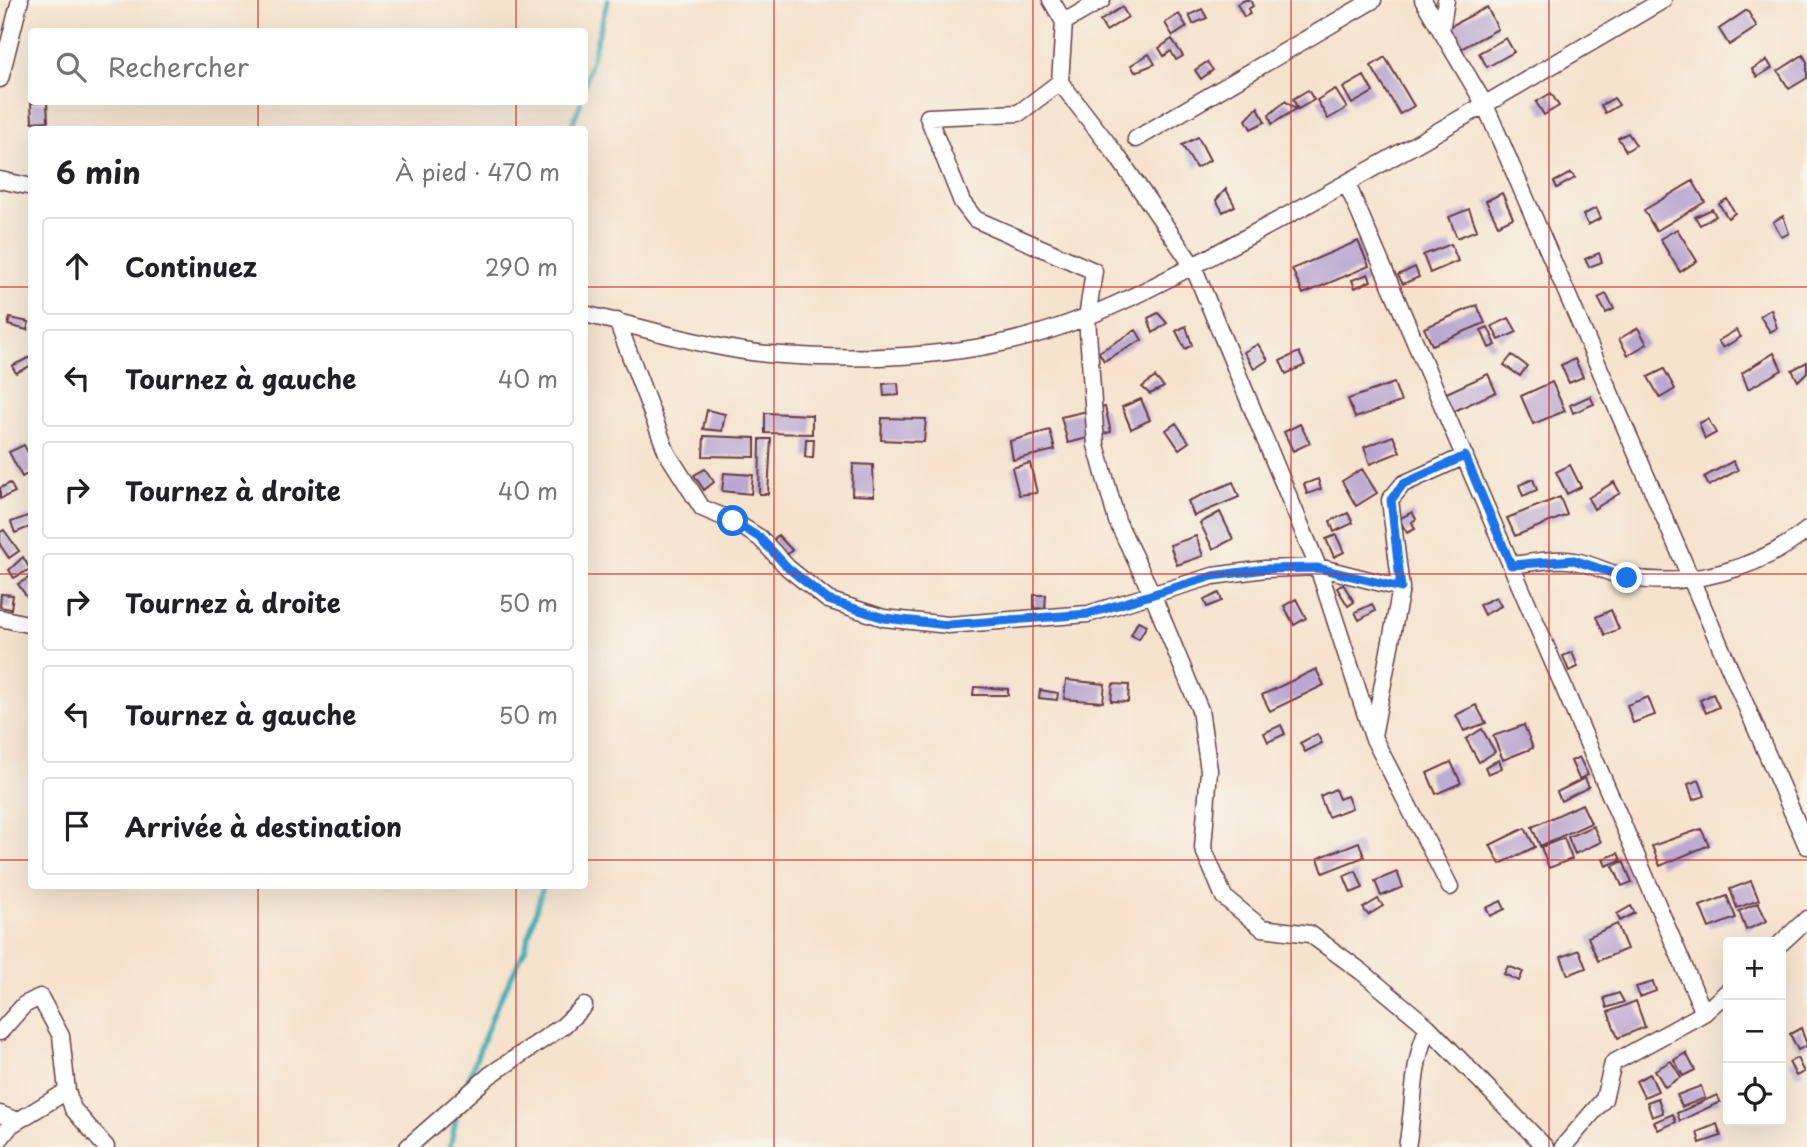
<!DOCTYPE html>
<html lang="fr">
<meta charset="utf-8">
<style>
:root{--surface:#fff;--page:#f6f6f6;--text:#202124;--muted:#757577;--line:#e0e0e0}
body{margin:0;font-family:"Playpen Sans",sans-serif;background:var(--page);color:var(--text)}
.controls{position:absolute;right:21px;bottom:21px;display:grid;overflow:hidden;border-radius:7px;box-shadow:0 7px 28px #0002}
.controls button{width:63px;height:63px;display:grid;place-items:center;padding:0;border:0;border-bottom:2px solid var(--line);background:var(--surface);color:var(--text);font:35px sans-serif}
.stop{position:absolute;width:21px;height:21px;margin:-16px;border:5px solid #1a73e8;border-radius:50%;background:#fff}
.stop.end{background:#1a73e8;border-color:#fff;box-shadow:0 2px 7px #0008}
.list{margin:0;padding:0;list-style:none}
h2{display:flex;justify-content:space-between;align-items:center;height:91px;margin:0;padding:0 28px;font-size:30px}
h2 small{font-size:23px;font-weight:400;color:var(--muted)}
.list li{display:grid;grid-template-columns:46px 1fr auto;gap:21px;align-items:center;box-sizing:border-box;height:98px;margin:0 14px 14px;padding:0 14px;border:2px solid var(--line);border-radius:7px}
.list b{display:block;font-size:26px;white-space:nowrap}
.list em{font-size:23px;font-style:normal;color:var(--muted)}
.icon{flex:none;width:38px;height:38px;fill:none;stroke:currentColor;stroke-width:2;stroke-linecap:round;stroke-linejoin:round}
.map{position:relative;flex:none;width:1807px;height:1147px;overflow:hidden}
.search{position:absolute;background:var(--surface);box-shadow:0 7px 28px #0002;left:28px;top:28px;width:560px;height:77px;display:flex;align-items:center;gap:18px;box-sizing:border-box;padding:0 24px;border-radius:7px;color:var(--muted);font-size:26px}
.panel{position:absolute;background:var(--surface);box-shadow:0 7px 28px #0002;left:28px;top:126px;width:560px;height:763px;border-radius:7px}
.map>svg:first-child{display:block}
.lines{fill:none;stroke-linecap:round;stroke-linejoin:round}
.stream{stroke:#3cadb5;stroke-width:5}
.building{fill:#bba7d1}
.street-casing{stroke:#643c43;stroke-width:19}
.street{stroke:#fff;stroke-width:16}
.route{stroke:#1a73e8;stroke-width:9}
.grid{fill:none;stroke:#d62828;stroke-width:2;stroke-opacity:0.55}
</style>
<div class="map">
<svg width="1807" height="1147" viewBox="0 0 1807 1147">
<rect width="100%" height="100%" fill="#f7f3e8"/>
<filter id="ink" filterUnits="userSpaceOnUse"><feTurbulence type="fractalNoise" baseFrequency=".0143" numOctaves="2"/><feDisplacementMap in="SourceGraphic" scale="14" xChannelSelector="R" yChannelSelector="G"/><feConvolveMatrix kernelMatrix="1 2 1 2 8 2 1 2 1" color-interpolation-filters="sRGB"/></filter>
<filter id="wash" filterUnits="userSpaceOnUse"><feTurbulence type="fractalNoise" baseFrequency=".00686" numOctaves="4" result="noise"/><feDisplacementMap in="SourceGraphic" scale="28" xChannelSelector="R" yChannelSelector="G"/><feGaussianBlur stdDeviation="1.57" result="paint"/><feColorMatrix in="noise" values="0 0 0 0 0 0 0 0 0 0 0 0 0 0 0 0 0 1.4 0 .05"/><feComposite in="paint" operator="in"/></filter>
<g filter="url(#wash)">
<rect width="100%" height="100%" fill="#f5e3cd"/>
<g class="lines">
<!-- stream -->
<path class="stream" d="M584,87L608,0
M570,130L581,102
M464,1090L494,1012L525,949L543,886
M450,1147L458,1109"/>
</g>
<g id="blocks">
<!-- building -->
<path class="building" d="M1245,0H1250L1253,6L1248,9L1250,14L1244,17L1237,4Z
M1122,7L1128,17L1106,31L1100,21Z
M1487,7L1498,29L1459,50L1447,28Z
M1202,9L1207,18L1193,24L1189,15Z
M1747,10L1757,27L1729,45L1719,29Z
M1179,14L1187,27L1173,36L1165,23Z
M1506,38L1514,52L1487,67L1479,53Z
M1172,39L1183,56L1176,60L1171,51L1164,56L1159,48Z
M1149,54L1155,64L1135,72L1131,65Z
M1803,55L1807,62V78L1789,89L1778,71Z
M1385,57L1414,106L1400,114L1371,66Z
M1767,60L1772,68L1757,77L1752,69Z
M1207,62L1213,70L1201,79L1195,70Z
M1364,76L1373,92L1352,104L1343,88Z
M1335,89L1347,108L1328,119L1317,100Z
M1308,90L1314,100L1298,109L1293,99Z
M1551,93L1559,106L1544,115L1536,102Z
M1614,98L1619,105L1605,113L1601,105Z
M1285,101L1296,109L1272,124L1269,115Z
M47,102L48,121L32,122L31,103Z
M1258,107L1265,122L1251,129L1246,120Z
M1628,133L1636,145L1626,151L1618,138Z
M1198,137L1210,160L1196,168L1182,145Z
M1571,173L1575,178L1557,188L1554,182Z
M1693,181L1705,202L1656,231L1644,210Z
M1226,189L1235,206L1223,212L1216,200Z
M1502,193L1513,218L1498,225L1486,201Z
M1727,199L1735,213L1728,218L1719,204Z
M1596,208L1601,218L1588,225L1583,215Z
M1469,209L1477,230L1457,238L1449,217Z
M1712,209L1716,216L1700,225L1695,217Z
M1783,216L1789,233L1782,237L1773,222Z
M1677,229L1697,261L1680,272L1660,239Z
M1358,241L1369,266L1303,294L1292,269Z
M1451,244L1458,261L1430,273L1423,255Z
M1599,253L1602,262L1589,267L1585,259Z
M1415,267L1419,277L1403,284L1398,275Z
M1368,274L1371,281L1355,288L1352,280Z
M1606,294L1614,309L1606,313L1598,298Z
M1477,305L1485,323L1432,345L1424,328Z
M1771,309L1777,328L1770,332L1760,316Z
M1158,313L1167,323L1153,333L1148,318Z
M10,318L29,322L27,330L8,325Z
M1509,318L1517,332L1499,340L1492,326Z
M1186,326L1192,345L1185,349L1176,331Z
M1488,327L1496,345L1489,348L1481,330Z
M1638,328L1647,344L1628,355L1619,339Z
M1136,330L1142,340L1104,361L1099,352Z
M1736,330L1741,337L1723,348L1718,341Z
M1258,344L1268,360L1254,369L1244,352Z
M1299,352L1305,365L1286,374L1280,361Z
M1774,353L1782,370L1748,389L1742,373Z
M1512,355L1527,366L1520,376L1504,365Z
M30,357L32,365L16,373L12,366Z
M1575,359L1583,377L1569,383L1561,365Z
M1807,362V372L1798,381L1792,370Z
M1664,369L1675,389L1660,398L1648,377Z
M1488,374L1496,392L1450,413L1442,395Z
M1155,377L1164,387L1150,394L1142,387Z
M1552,382L1565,411L1533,424L1521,396Z
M898,383L899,395L884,396L883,384Z
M1394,383L1401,402L1355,418L1348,399Z
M1590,396L1594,404L1573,413L1570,405Z
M1141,399L1150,420L1131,429L1122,407Z
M1105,407L1111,432L1068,443L1061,417Z
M707,410L725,414L722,431L703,429Z
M765,413L812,415V434L765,433Z
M882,418L926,419L924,442L881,440Z
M1708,419L1716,433L1705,439L1699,423Z
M1176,423L1189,442L1179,449L1166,430Z
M1300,424L1310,443L1293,451L1284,432Z
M1050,430L1055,450L1013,460L1010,441Z
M704,436L755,438V457L703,456Z
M1393,436L1400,452L1370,464L1364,447Z
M760,439H771L768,494H759Z
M806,439H814L813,458L805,457Z
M24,445L32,460V472L22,477L9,452Z
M1733,461L1738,470L1709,486L1704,477Z
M1030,463L1037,493L1019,495L1012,468Z
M853,464L873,465L874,496L852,495Z
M1570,465L1581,487L1567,494L1556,472Z
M705,469L714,482L704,490L694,475Z
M1362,469L1377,493L1356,506L1342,481Z
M724,473L753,475L751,494L722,491Z
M1318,479L1321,489L1307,494L1304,484Z
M1533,479L1537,490L1523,496L1519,485Z
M1233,482L1239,497L1194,516L1188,501Z
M1614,482L1620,493L1594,509L1588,498Z
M10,483L15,492L0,499V488Z
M1560,497L1567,515L1515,536L1507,518Z
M1220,512L1233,539L1213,549L1200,523Z
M1412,512L1416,519L1412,522L1415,529L1407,533L1399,519Z
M1348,513L1353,523L1334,532L1330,521Z
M30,515L32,526L15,533L11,522Z
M4,530L19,551L9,558L0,545V532Z
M778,535L792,550L785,557L772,542Z
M1336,535L1344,552L1334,557L1326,539Z
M1196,536L1203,556L1177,565L1170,545Z
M23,557L30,569L14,578L9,570Z
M32,576V594L27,597L18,584Z
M1343,584L1354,602L1348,606L1337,588Z
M1219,593L1222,601L1207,607L1204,600Z
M1,594L13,595L11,609L0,607Z
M1034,595H1046L1045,609L1034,608Z
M1496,597L1501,606L1484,615L1479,605Z
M1296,599L1306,618L1294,625L1284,606Z
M1372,604L1375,611L1359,620L1355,612Z
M1611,610L1619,629L1605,635L1596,617Z
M1138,621L1147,625L1139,639L1131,635Z
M1572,652L1578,667L1569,671L1563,656Z
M1316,669L1324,685L1270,711L1262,695Z
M1066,680L1105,684L1103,702L1064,699Z
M1113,684L1129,685L1128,702L1111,701Z
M974,687L1008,689V695H973Z
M1040,690L1058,693L1057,700L1039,698Z
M1713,694L1719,707L1706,713L1700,700Z
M1648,697L1655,715L1633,723L1627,705Z
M1476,705L1486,723L1464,731L1456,715Z
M1281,725L1285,734L1268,742L1264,733Z
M1524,725L1533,748L1503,760L1493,736Z
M1482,729L1495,752L1479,762L1466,739Z
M1317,734L1322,743L1305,752L1300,743Z
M1579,757L1588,775L1579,779L1571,761Z
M1499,760L1502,768L1488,774L1485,767Z
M1451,762L1461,783L1436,794L1427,773Z
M1585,778L1589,787L1561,801L1557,792Z
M1699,780L1705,796L1693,800L1688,784Z
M1335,789L1339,799L1347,796L1352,808L1328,817L1320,796Z
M1582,804L1591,823L1540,846L1532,827Z
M1593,826L1601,842L1575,854L1568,837Z
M1525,828L1535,847L1500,864L1490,845Z
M1701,829L1709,845L1660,866L1652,846Z
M1564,838L1572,859L1549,868L1541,847Z
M1359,842L1364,857L1323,873L1318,858Z
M1618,853L1621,860L1606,866L1603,859Z
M1623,861L1632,882L1622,886L1613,866Z
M1356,871L1363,888L1351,893L1344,876Z
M1397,872L1403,887L1381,896L1375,881Z
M1751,881L1759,900L1737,908L1730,889Z
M1727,896L1736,918L1709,928L1700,906Z
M1378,899L1383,906L1368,915L1363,908Z
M1501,901L1505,909L1490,916L1486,908Z
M1758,903L1767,921L1746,930L1739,911Z
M1631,906L1635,913L1620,921L1617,914Z
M1617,924L1627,949L1598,961L1588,937Z
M1579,950L1586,968L1568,975L1561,957Z
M1508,966L1523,972L1519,981L1504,974Z
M1653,982L1656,991L1640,997L1636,987Z
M1619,993L1624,1002L1607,1008L1604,998Z
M1636,1001L1645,1027L1618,1038L1608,1012Z
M1801,1028L1807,1045L1798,1050L1790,1034Z
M1686,1053L1695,1070L1683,1076L1674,1060Z
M1797,1058L1804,1072L1796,1076L1789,1062Z
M1671,1061L1681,1077L1665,1087L1655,1070Z
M1650,1074L1658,1091L1644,1097L1636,1081Z
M1701,1086L1705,1098L1682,1107L1677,1095Z
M1717,1095L1720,1102L1680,1121L1677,1113Z
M1658,1098L1663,1113L1652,1117L1647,1102Z
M1673,1114L1676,1122L1658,1130L1654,1122Z
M1717,1124L1721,1136L1700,1143L1697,1132Z"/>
</g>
</g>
<g filter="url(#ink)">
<use href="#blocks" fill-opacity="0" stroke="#643c43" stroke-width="2"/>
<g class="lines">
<!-- street casing -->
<g class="street-casing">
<path id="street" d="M1051,0L1064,22L1060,82L1118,157L1193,266L1318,567L1373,737L1450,887
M1423,0L1485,105L1807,846
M1064,22L1102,0
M1441,31L1446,0
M0,79L20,0
M1060,82L1019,113L928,117L962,202L975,219L1094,271L1087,318L1096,445L1117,521L1153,596L1200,710L1209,770L1203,848L1224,897L1262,928L1310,934L1362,972L1428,1027L1545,1147
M1136,139L1373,0
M0,180L32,187
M1347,184L1704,1013
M584,314C642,327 710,349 768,354C842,360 923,359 997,344C1088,326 1168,279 1249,236C1390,161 1526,81 1663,0
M617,321L667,453L702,508L733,521L760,538L788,568L828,600L884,618L948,625L1088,614L1213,576L1265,569L1318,567L1401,588
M1511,565C1531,563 1556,557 1575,561C1593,564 1609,574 1626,577C1688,589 1759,569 1807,530
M0,618L32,625
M1373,736L1401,588L1390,500L1403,484L1465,456
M1781,943L1807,919
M0,1032L24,1005L40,997L61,1036L67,1091L73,1109L106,1147
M0,1114L17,1121
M0,1139L11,1125L67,1091
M408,1147L490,1075L563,1026L584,1006
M1407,1147C1415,1106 1411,1066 1428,1027
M1563,1147L1604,1099L1613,1063L1704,1013L1728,991"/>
</g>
<!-- street -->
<use href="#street" class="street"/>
</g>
</g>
<g class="lines" filter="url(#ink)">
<!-- route -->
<path class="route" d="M733,521L760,538L788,568L828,600L884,618L948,625L1088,614L1213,576L1265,569L1318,568L1401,588L1391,500L1403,484L1465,456L1511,565L1574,560L1627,578"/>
</g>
<!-- grid -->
<path class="grid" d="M258,0V32M516,0V32M774,0V1147M1033,0V1147M1291,0V1147M1549,0V1147M258,102V130M516,102V130M0,287H32M584,287H1807M0,574H32M584,574H1807M0,860H32M584,860H1807M258,886V1147M516,886V1147"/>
</svg>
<div class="controls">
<button>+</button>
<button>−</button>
<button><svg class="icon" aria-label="locate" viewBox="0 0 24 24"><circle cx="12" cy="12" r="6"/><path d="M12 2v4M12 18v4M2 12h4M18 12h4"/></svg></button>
</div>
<div class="stop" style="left:733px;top:521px"></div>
<div class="stop end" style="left:1627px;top:578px"></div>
<div class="search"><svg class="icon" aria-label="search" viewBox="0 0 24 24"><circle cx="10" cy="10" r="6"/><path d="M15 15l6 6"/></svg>Rechercher</div>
<section class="panel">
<h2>6 min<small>À pied · 470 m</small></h2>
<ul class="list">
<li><svg class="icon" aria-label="ahead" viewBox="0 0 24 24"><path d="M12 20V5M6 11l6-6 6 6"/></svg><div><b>Continuez</b></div><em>290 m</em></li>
<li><svg class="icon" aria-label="left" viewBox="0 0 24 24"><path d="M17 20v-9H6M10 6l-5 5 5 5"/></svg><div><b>Tournez à gauche</b></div><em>40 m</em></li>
<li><svg class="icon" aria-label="right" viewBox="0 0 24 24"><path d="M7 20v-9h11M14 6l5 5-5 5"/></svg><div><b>Tournez à droite</b></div><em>40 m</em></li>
<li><svg class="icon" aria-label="right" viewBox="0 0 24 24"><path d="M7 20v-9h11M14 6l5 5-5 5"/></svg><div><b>Tournez à droite</b></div><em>50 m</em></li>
<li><svg class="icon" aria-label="left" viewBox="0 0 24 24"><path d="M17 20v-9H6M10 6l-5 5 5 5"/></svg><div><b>Tournez à gauche</b></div><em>50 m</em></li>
<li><svg class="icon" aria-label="arrive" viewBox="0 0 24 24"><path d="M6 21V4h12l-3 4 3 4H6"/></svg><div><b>Arrivée à destination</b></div></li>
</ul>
</section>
</div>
